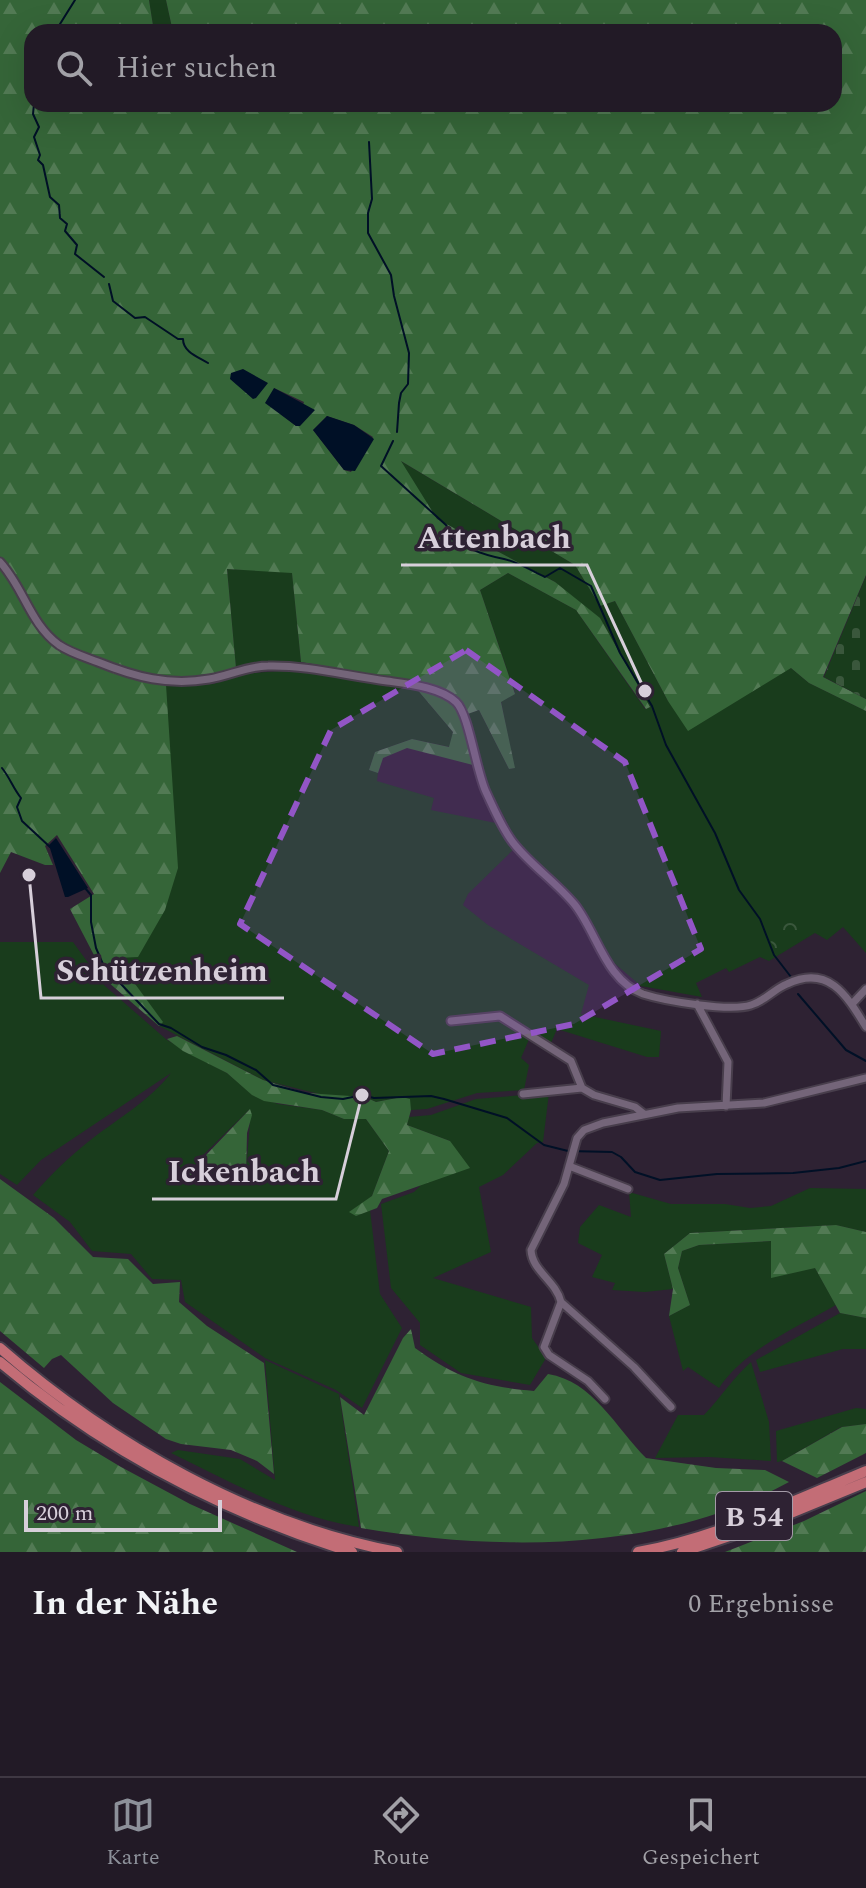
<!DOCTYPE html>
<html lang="de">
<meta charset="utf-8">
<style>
:root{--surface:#221a26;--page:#2a232e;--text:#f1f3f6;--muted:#a2a1a7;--line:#3f3843;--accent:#8c9099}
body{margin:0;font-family:Spectral,serif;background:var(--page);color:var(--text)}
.scale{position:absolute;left:24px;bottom:20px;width:198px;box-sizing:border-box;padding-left:8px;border:4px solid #d7cfda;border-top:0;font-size:22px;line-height:28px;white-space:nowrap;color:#d7cfda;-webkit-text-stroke:6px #2e2233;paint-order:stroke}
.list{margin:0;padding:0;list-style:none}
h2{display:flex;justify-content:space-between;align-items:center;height:104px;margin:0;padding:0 32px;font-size:34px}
h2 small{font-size:26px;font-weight:400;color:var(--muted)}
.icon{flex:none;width:44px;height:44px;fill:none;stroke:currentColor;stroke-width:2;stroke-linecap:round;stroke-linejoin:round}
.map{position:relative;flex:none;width:866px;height:1552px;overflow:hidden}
.search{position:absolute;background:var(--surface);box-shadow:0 8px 32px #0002;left:24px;right:24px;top:24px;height:88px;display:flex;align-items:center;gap:20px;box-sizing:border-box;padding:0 28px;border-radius:24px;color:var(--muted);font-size:30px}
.sheet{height:224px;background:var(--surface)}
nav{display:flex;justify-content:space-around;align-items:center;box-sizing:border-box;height:112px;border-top:2px solid var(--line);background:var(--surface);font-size:22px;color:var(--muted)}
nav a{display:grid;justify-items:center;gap:4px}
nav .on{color:var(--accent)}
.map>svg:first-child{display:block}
.grass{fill:#193c1c;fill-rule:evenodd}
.forest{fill:url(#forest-firs);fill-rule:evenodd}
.cemetery{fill:url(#cemetery-stones)}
.park{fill:url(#park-crowns)}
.water{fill:#001026}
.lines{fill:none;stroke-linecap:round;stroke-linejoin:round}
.stream{stroke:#001026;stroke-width:2}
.minor-casing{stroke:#483e4c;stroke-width:11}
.highway-casing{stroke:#483e4c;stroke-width:14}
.minor{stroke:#746579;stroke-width:7}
.highway{stroke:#c36d76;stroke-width:10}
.marked{fill:#9255c6;fill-opacity:0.2;stroke:#9255c6;stroke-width:6;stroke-dasharray:16 10;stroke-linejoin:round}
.labels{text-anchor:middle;stroke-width:7;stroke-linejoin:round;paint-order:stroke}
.shield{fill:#2e2233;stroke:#a49ba8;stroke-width:2}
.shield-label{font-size:28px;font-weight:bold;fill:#d7cfda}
.leader{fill:none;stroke:#d7cfda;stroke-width:3}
.callout-dot{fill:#d7cfda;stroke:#2e2233;stroke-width:3}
.callout-label{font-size:32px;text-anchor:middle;font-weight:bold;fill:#d7cfda;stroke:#2e2233;stroke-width:7;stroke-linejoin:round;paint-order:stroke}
</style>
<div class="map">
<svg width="866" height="1552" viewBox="0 0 866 1552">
<defs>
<pattern id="forest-firs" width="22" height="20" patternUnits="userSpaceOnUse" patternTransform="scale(2)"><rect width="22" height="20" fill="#356538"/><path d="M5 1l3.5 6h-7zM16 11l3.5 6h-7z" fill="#527a54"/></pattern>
<pattern id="cemetery-stones" width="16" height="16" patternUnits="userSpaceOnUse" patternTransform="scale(2)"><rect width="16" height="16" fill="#193c1c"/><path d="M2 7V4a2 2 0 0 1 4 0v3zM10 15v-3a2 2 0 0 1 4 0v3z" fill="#3a573c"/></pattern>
<pattern id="park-crowns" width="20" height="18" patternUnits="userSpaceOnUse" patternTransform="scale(2)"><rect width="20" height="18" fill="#193c1c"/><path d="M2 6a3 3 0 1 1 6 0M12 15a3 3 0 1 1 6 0" fill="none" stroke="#3a573c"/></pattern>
</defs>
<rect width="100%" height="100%" fill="#2e2233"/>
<!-- grass -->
<path class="grass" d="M149,0H166L173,32H154Z
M399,460L575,565L600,606L615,601L668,701L791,668L809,683L866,711V953L843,927L827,940L815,933L769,961L760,957L729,972L726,968L696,983L702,997L641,986L614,963L578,903L517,842L481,772L467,714L479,710L509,769L514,768L501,701L515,693L480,590L508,573L576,610L645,709L650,707L555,582L437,519Z
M227,569L292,572L301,662L265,663L236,668Z
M292,670L415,687L453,732L450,747L412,739L375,752L369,770L378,773L377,781L434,798L431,810L496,823L514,849L468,894L463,905L488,925L589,985L581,1014L661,1031L659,1057H647L557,1029L551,1043L530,1037L521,1058L529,1065L524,1090L477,1093L427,1109L411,1110L409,1100L402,1097L376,1102L365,1097L323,1095L263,1080L159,1026L162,1023L116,958L177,869L165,685L213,684L243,674Z
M0,942H73L105,986L167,1040L227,1073L253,1095L278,1104L322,1110L344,1119H366L389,1151L372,1196L356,1216L370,1210L380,1294L402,1328L362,1408L336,1390L265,1358L185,1302L181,1280L152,1279L131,1254L92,1251L70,1222L33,1195C51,1174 71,1155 93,1138C119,1118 150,1100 171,1073L41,1160L17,1185L0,1174ZM249,1110C252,1118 246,1162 246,1175L235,1179C213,1161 211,1172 187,1175L203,1155Z
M549,1093L543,1142L537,1143L503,1175L479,1187L491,1252L433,1278L531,1307L532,1338L546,1358L530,1385L461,1373L420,1345V1323L391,1288L381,1204L414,1192L421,1185L450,1141L407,1125L409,1117L431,1115L476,1099Z
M810,1188L866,1189V1232L836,1225L690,1233L664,1254L673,1289L645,1292L612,1290L615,1283L592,1277L602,1255L578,1243L580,1227L599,1205L631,1217L629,1192L671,1204H725L750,1208L771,1206Z
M772,1241L815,1268L836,1305C796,1328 745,1349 719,1388L688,1367L683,1371L669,1316L690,1305L678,1268L682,1251L699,1245Z
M840,1313L866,1318V1349H843L760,1372L756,1360Z
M265,1360L339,1394L359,1527C293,1517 230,1482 171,1453L178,1450L240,1459L275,1480Z
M751,1362L769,1422L771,1461L709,1457L655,1458L678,1415H704C721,1397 733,1378 751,1362Z
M856,1408L866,1409V1424L841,1427L782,1461L777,1462L776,1431Z"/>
<!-- forest -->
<path class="forest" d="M0,0H149L154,32H32V104H834V32H173L166,0H866V575L823,677L866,699V711L809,683L791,668L688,731L668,701L615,601L600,606L575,565L401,461L437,519L555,582L600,618L650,707L646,709L576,610L508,573L480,590L515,694L501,702L515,768L509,769L479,710L462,716L473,765L407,748L383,758L378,773L369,770L375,752L412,739L449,747L453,732L410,681L301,662L292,573L227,569L236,668L195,680L166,685L178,868L165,910L138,957L116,958L163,1022L159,1026L108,982L70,909L94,894L57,835L45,846L53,865H45L11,852L0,873ZM274,388L304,402L296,426L281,414ZM327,416L354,425L373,437L351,472L344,470L313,430Z
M177,1036L263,1080L306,1093L365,1097L376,1102L402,1097L410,1099L411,1110L407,1125L450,1141L470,1168L382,1199L377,1208L356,1216L349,1212L372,1196L389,1151L366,1119H344L322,1110L264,1101L252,1095L227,1073L183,1051L167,1039Z
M250,1109L252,1115L247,1133L246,1175L235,1179C214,1161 211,1168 190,1179L187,1175Z
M0,1179L54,1218L93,1257L128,1259L153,1284L180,1282L179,1302L207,1326L264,1363L274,1474L257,1461L231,1450L181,1444L166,1439L113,1403L61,1355L52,1359L44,1368L0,1331Z
M836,1225L866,1232V1318L840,1313L815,1268L771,1278V1241L699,1245L682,1251L678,1268L690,1305L669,1316L673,1289L664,1254L690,1233Z
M411,1329L415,1348C455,1377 484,1387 534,1391L548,1374C593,1381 616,1428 646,1458L716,1468L765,1470L789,1482C662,1552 501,1552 361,1528L340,1397L364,1415L403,1338Z
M0,1382L76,1440L121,1467L190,1504L297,1552H0Z
M866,1424V1453L817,1478L782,1461L842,1427Z
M866,1491V1552H725L804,1521Z"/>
<!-- cemetery -->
<path class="cemetery" d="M866,576V699L824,677Z"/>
<!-- park -->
<path class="park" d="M790,906L811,931L776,955L764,924Z"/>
<!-- water -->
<path class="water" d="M243,369L268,383L256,398L253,399L230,379L231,373Z
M274,388L315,410L300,426H296L265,403Z
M327,416L354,425L374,439L355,471L344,470L313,430Z
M56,838L88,888L68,897H65L49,845Z"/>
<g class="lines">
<!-- stream -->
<path class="stream" d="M55,32L75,0
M34,104L33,114L39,127L34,137L40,155L38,160L43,165L50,197L59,205L60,218L67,224L65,231L77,245L75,254L104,277
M369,142L372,199L368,213V233L391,275L394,296L409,353L408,384L401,393L399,403L397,432
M109,284L113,301L135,318L145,317L178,339H183C183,352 198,357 208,363
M393,441L381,466L446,525L449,530L447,535C463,548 484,555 504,559C518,562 532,571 545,577L560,568L591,586L620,653L652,706L666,745L715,833L739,890L760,919L774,955L791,977
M2,768C10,778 13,788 21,798L17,807L22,821L50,847
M85,888L91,895V922L96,948L108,976L120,983L159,1024L171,1028L202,1047L226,1055L256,1070L273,1085L321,1097L343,1099L362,1095L374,1098L431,1096L444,1099L507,1118L544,1145L568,1151L612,1152L621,1157L635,1172L660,1180L717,1174L793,1173L839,1168L866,1161
M798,994L846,1050L866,1061"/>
<!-- minor casing -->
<g class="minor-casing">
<path id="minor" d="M0,562C24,588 30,624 59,645C71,653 85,657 98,662C135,677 169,686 209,679C229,676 247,666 268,666C307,665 348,676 387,681C408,684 440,687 456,702C469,714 476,771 486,792C494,809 503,831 515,845C533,867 557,883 575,905C597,933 606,981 643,994C665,1001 730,1012 751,1005C765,1001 774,989 787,984C829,964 847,996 866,1027
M697,1004L728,1062L726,1106
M852,1004L866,989
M451,1021L500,1016L571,1061L582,1088L594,1095L635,1107L644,1114
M523,1094L582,1088
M569,1166L628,1189
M561,1302C556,1281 532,1271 531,1250L564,1184L577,1138L584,1130L603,1123L678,1108L764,1103L866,1078
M561,1302L634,1367L671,1407
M561,1302L544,1347L549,1355L588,1381L605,1399"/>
</g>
<!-- highway casing -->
<g class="highway-casing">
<path id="highway" d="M0,1348C110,1444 253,1525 397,1552
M0,1362C104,1450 222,1512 352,1552
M638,1552C717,1538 793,1501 866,1471
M682,1552L759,1526L866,1482"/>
</g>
<!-- minor -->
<use href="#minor" class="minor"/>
<!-- highway -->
<use href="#highway" class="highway"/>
</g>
<!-- marked area -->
<path class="marked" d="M466,650L625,762L701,949L574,1024L433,1054L240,924L331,730Z"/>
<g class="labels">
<!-- shield labels -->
<rect class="shield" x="716" y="1492" width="76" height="48" rx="6"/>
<g class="shield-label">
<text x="754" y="1526">B 54</text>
</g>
</g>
<!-- callouts -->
<path class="leader" d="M645 691L587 565H401M29 875L41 998H284M362 1095L336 1199H152"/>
<g class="callout-dot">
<circle cx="645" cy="691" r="8"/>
<circle cx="29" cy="875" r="8"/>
<circle cx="362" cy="1095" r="8"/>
</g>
<g class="callout-label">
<text x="494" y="548">Attenbach</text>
<text x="162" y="981">Schützenheim</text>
<text x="244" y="1182">Ickenbach</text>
</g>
</svg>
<div class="scale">200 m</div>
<div class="search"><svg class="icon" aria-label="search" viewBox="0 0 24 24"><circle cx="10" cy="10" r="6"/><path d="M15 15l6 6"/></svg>Hier suchen</div>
</div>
<section class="sheet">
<h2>In der Nähe<small>0 Ergebnisse</small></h2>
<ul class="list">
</ul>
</section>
<nav>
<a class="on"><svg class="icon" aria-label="map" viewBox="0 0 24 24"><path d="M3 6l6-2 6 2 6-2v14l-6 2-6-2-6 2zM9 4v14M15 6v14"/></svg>Karte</a>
<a><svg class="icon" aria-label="directions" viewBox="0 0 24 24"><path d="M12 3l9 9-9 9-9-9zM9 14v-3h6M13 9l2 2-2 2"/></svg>Route</a>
<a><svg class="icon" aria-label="saved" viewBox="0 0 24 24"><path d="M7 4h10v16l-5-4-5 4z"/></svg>Gespeichert</a>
</nav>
